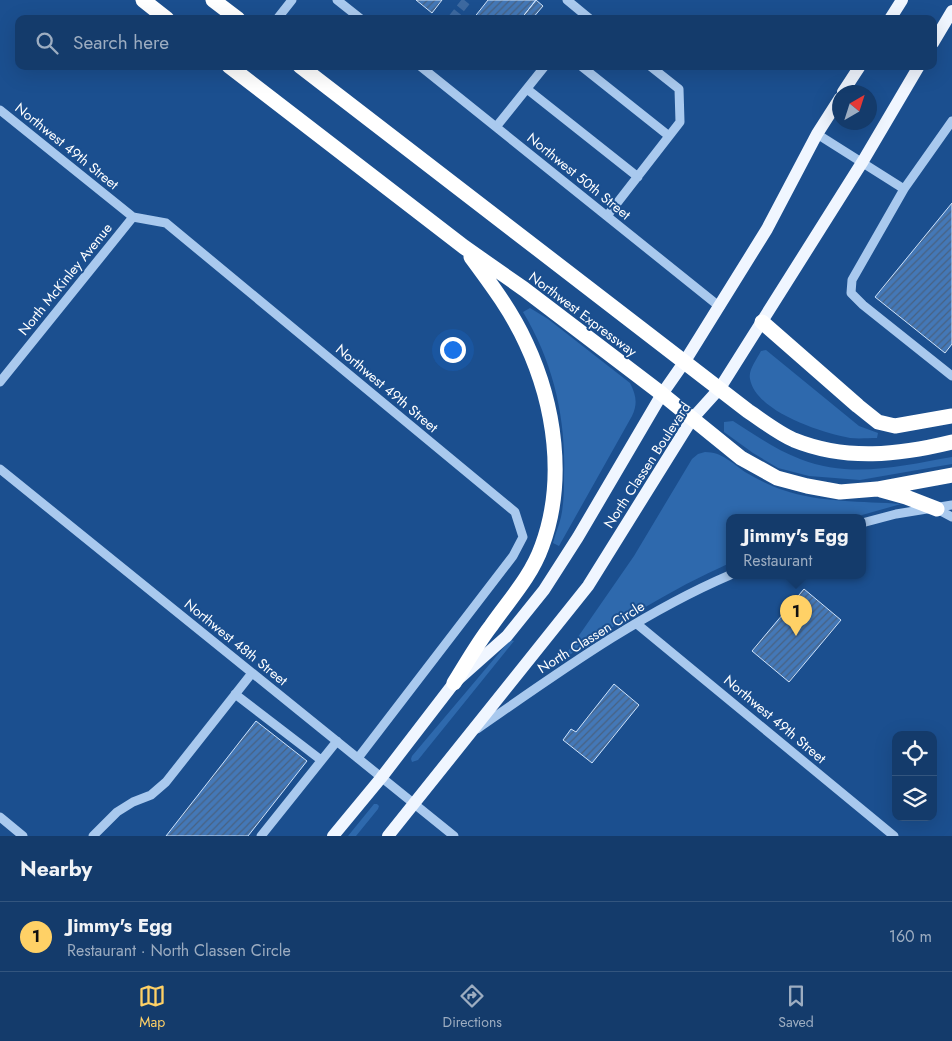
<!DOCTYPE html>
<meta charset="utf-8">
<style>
:root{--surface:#143b6b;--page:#214673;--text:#f1f3f6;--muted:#9dadc1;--line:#33557e;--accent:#ffd166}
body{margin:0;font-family:Jost,sans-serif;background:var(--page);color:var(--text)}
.controls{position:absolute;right:15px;bottom:15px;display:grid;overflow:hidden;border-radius:10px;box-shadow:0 5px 20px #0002}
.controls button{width:45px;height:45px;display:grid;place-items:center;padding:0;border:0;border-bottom:1px solid var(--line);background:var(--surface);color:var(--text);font:25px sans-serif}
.compass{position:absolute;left:832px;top:85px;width:45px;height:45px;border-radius:50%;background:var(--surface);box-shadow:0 5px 20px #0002;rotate:39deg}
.you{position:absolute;left:452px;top:349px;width:18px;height:18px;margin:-12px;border:4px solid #fff;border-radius:50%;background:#1a73e8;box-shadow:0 0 0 8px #1a73e833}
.badge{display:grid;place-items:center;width:32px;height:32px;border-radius:50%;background:var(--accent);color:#111;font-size:16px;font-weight:700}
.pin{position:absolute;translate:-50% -41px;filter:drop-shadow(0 1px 2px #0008)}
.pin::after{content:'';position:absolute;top:26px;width:18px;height:15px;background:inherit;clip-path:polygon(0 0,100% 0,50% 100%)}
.popup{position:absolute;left:726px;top:514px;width:140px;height:65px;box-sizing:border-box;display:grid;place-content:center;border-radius:10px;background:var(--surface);filter:drop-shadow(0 1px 4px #0005);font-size:16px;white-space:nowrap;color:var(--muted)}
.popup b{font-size:19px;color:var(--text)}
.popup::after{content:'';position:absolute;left:50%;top:100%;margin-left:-10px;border:10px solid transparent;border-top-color:var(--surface)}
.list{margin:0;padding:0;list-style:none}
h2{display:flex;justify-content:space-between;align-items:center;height:65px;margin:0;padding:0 20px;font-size:21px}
h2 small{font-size:16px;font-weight:400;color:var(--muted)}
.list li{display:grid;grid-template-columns:32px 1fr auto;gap:15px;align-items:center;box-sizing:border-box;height:70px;padding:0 20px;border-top:1px solid var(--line)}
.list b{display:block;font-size:19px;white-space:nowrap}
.list p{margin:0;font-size:16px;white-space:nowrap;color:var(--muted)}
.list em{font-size:16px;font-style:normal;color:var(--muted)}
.icon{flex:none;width:28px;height:28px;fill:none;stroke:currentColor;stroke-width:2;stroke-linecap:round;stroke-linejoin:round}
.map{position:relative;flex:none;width:952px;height:836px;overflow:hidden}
.search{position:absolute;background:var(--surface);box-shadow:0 5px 20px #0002;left:15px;right:15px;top:15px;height:55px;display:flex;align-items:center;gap:12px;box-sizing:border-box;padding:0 18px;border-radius:10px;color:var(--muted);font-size:19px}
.sheet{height:135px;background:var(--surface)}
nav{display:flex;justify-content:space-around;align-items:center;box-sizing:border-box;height:70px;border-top:1px solid var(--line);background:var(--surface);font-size:14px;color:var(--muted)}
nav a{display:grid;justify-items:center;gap:2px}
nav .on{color:var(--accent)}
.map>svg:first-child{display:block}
.grass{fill:#2e69ad}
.building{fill:url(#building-hatch);stroke:#cfe3fa}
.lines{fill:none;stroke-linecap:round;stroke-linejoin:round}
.minor-tunnel{stroke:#3d69a0;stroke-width:9;stroke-dasharray:9 4.5;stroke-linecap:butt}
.minor{stroke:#a9c9ee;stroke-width:9}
.major{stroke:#f0f6ff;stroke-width:12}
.highway{stroke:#fff;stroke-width:15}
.labels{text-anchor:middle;stroke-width:4;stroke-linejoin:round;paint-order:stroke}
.street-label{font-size:14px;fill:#fff;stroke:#1b4f8f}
</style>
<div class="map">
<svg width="952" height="836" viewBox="0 0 952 836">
<defs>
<pattern id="building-hatch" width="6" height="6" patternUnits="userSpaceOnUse" patternTransform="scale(1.25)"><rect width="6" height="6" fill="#4478b7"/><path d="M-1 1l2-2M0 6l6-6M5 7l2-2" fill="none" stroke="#486282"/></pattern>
</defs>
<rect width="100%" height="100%" fill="#1b4f8f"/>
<!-- grass -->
<path class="grass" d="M530,308L548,319L630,383C636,395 638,403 632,416L559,546L553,543C555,534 559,526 561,517C564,503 564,489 564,475C566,417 553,362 523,312Z
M766,350L859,426L878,433L877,438C869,438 859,439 850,438C822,433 756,412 750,379C748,370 757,359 761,351Z
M733,421C755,435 776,450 800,459C852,479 900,466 952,457V464L860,480L809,476L778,468L753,453L724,432V422Z
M705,452C722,452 732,463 745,472C757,479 770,486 783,490C820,503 863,501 901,504L855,517H730V563C671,589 616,624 562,660L634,556L692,459L698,454Z
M510,640L514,641L418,760L412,762L411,759L412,756Z
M374,804H377L379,806L378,809L356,836H348Z"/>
<!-- building -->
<path class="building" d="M416,0H442L432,13Z
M488,0H536L521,19H473Z
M536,0L543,6L532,19H521Z
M952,203V344L945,353L875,297Z
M804,589L841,620L789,682L752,651Z
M614,684L639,705L592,763L563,740L571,729L576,732Z
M256,721L307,761L248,836H166Z"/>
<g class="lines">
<!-- minor-tunnel -->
<path class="minor-tunnel" d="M452,19L467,0"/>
<!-- minor -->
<path class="minor" d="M337,0L361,19
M567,0L590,19
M277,19L292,0
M420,66L720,307
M581,66L669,136
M527,89L638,177
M0,110L133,217L166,223L515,512L523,537L513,556L358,758
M496,127L545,66
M817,134L904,189L852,280L851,293L863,305L952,376
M904,189L952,121
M607,216L680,122L679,89L650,66
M0,382L133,217
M0,469L454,836
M937,509L952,517
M862,523L896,514L952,505
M637,624L894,836
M235,694L321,760
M477,729C558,673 639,614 730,575
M0,817L23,836
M93,836L117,812L133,802L151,795L166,782L252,673
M261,836L337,741"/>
<!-- major -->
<path class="major" d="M890,19L902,0
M933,43L952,11
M843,92L860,66
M333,836L381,778L454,683L507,636L544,590L578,537L662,394L685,361L767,229L817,134L840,98
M388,836L588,586L692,419L720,388L863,161L919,66"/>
<!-- highway -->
<path class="highway" d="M143,0L167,19
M213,0L238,19
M229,66L464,247L524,289L662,394L741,458L777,478L807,486L840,492L877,489L952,475
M300,66L748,411C763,421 778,433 794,440C846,461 899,455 952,442
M762,322L858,406L878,422L895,426L952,416
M881,490L906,497L937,509
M454,683C466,664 477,644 491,626C509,600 531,577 542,546C566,481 555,405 526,343C512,312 491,284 471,257"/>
</g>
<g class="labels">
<!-- street labels -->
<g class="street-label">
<text transform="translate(67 146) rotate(39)" y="5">Northwest 49th Street</text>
<text transform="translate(579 176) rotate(39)" y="5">Northwest 50th Street</text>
<text transform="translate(65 279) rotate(-51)" y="5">North McKinley Avenue</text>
<text transform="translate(583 314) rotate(37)" y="5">Northwest Expressway</text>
<text transform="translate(387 388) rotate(40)" y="5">Northwest 49th Street</text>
<text transform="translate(647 465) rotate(-57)" y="5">North Classen Boulevard</text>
<text transform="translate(591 637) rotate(-32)" y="5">North Classen Circle</text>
<text transform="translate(236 642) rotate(39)" y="5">Northwest 48th Street</text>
<text transform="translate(775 719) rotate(40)" y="5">Northwest 49th Street</text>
</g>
</g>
</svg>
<div class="controls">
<button><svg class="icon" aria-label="locate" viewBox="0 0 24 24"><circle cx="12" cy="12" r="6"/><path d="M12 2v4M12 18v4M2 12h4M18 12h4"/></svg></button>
<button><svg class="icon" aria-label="layers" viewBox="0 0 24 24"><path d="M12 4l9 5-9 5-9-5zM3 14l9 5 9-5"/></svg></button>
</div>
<svg class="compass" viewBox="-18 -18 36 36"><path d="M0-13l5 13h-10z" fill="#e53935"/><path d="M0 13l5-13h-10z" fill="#9dadc1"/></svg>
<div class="you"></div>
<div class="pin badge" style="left:796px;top:636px">1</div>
<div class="popup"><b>Jimmy's Egg</b>Restaurant</div>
<div class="search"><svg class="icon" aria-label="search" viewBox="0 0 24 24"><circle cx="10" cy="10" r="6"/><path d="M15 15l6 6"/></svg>Search here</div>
</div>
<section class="sheet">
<h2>Nearby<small></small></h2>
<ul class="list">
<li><span class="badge">1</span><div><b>Jimmy's Egg</b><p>Restaurant · North Classen Circle</p></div><em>160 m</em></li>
</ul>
</section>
<nav>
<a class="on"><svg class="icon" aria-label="map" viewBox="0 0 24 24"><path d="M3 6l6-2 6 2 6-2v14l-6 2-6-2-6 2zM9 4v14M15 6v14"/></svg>Map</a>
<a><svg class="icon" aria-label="directions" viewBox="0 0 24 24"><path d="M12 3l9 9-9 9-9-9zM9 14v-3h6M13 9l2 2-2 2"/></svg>Directions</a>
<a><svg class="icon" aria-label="saved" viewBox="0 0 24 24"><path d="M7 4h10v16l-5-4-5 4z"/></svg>Saved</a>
</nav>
